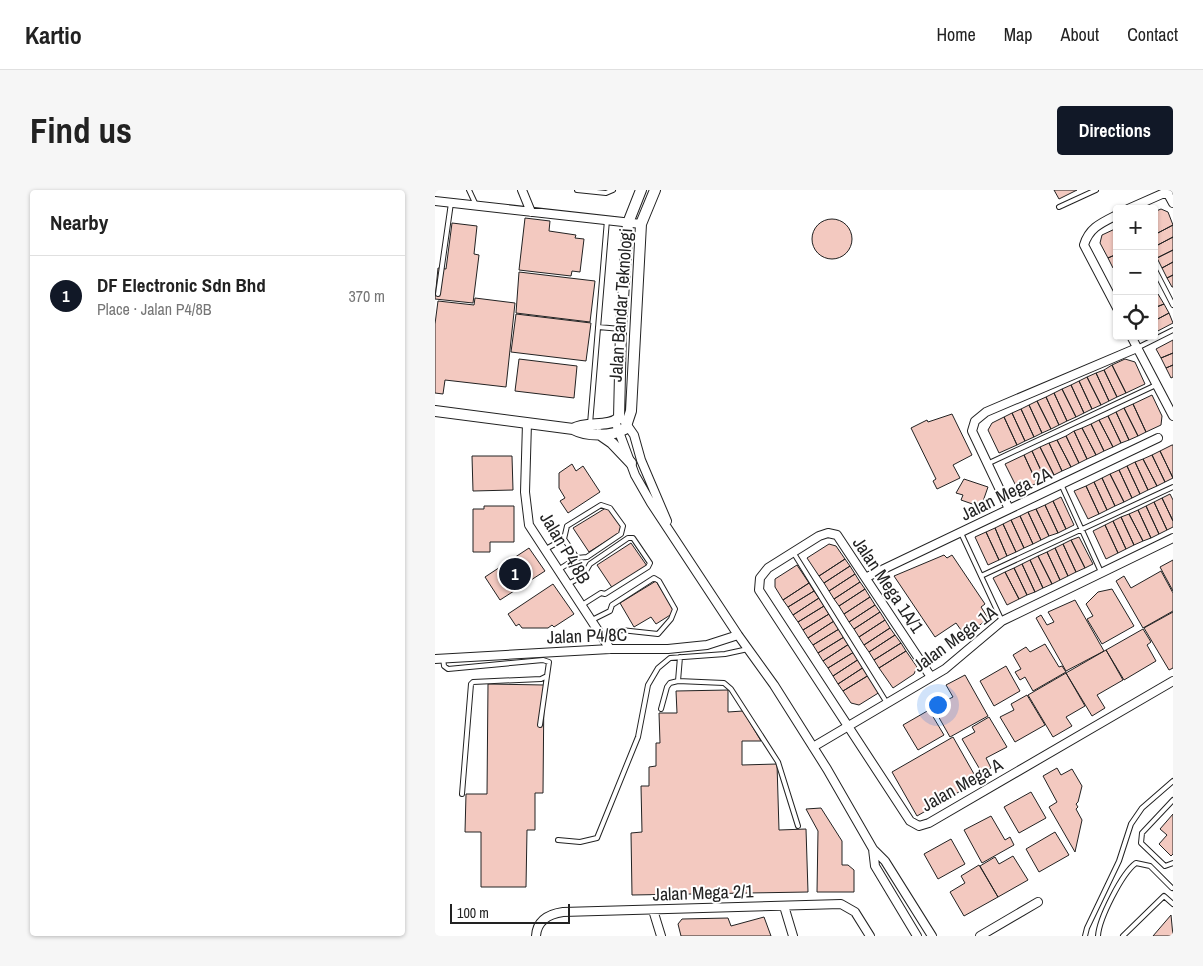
<!DOCTYPE html>
<meta charset="utf-8">
<style>
:root{--surface:#fff;--page:#f6f6f6;--text:#222;--muted:#767676;--line:#e0e0e0;--accent:#111827}
body{margin:0;font-family:"Archivo Narrow",sans-serif;background:var(--page);color:var(--text)}
.controls{position:absolute;right:15px;top:15px;display:grid;overflow:hidden;border-radius:5px;box-shadow:0 1px 4px #0004}
.controls button{width:45px;height:45px;display:grid;place-items:center;padding:0;border:0;border-bottom:1px solid var(--line);background:var(--surface);color:var(--text);font:25px sans-serif}
.scale{position:absolute;left:15px;bottom:12px;width:120px;box-sizing:border-box;padding-left:5px;border:2px solid #222;border-top:0;font-size:14px;line-height:18px;white-space:nowrap;color:#222;-webkit-text-stroke:4px #fff;paint-order:stroke}
.you{position:absolute;left:502px;top:514px;width:18px;height:18px;margin:-12px;border:4px solid #fff;border-radius:50%;background:#1a73e8;box-shadow:0 0 0 8px #1a73e833}
.badge{display:grid;place-items:center;width:32px;height:32px;border-radius:50%;background:var(--accent);color:#fff;font-size:16px;font-weight:700}
.pin{position:absolute;translate:-50% -50%;border:2px solid #fff;box-shadow:0 1px 5px #0006}
.list{margin:0;padding:0;list-style:none}
h2{display:flex;justify-content:space-between;align-items:center;height:65px;margin:0;padding:0 20px;font-size:21px}
h2 small{font-size:16px;font-weight:400;color:var(--muted)}
.list li{display:grid;grid-template-columns:32px 1fr auto;gap:15px;align-items:center;box-sizing:border-box;height:80px;padding:0 20px;border-top:1px solid var(--line)}
.list b{display:block;font-size:19px;white-space:nowrap}
.list p{margin:0;font-size:16px;white-space:nowrap;color:var(--muted)}
.list em{font-size:16px;font-style:normal;color:var(--muted)}
.icon{flex:none;width:28px;height:28px;fill:none;stroke:currentColor;stroke-width:2;stroke-linecap:round;stroke-linejoin:round}
.map{position:relative;flex:none;width:738px;height:746px;overflow:hidden;border-radius:5px}
header{display:flex;align-items:center;gap:30px;box-sizing:border-box;height:70px;padding:0 25px;background:var(--surface);border-bottom:1px solid var(--line)}
header strong{font-size:24px}
nav{display:flex;gap:28px;margin-inline-start:auto;font-size:18px}
.intro{display:flex;align-items:center;justify-content:space-between;box-sizing:border-box;height:120px;padding:0 30px}
h1{margin:0;font-size:35px}
.button{padding:12px 22px;border-radius:5px;background:var(--accent);color:#fff;font-size:18px;font-weight:700}
main{display:flex;gap:30px;padding:0 30px}
aside{flex:1;background:var(--surface);border-radius:5px;box-shadow:0 1px 4px #0004}
.map>svg:first-child{display:block}
.building{fill:#f3c9c0;stroke:#222}
.lines{fill:none;stroke-linecap:round;stroke-linejoin:round}
.lane-casing{stroke:#222;stroke-width:6}
.street-casing{stroke:#222;stroke-width:10}
.secondary-casing{stroke:#222;stroke-width:12}
.lane{stroke:#fff;stroke-width:4}
.street{stroke:#fff;stroke-width:8}
.secondary{stroke:#fff;stroke-width:10}
.labels{text-anchor:middle;stroke-width:4;stroke-linejoin:round;paint-order:stroke}
.street-label{font-size:18px;fill:#222;stroke:#fff}
</style>
<header>
<strong>Kartio</strong>
<nav><a>Home</a><a>Map</a><a>About</a><a>Contact</a></nav>
</header>
<div class="intro"><h1>Find us</h1><a class="button">Directions</a></div>
<main>
<aside>
<h2>Nearby<small></small></h2>
<ul class="list">
<li><span class="badge">1</span><div><b>DF Electronic Sdn Bhd</b><p>Place · Jalan P4/8B</p></div><em>370 m</em></li>
</ul>
</aside>
<div class="map">
<svg width="738" height="746" viewBox="0 0 738 746">
<rect width="100%" height="100%" fill="#fff"/>
<!-- building -->
<path class="building" d="M619,0H642L624,9Z
M726,19L733,22L738,35L719,45V22Z
M90,28L115,31L114,41L141,45L140,48L149,49L145,82L137,81L136,86L84,80Z
M377 49a20 20 0 1 1 40 0a20 20 0 1 1-40 0Z
M17,33L42,36L39,64L44,65L38,113L0,109L3,78L11,79Z
M738,35V47L719,57V45Z
M682,38V64L673,68L665,53L667,45Z
M738,47V60L722,68L719,57Z
M738,60V72L727,78L722,68Z
M682,64V76L678,78L673,68Z
M738,72V85L732,88L727,78Z
M84,82L160,91L155,132L81,123Z
M738,85V97H737L732,88Z
M723,104L729,114L719,118V106Z
M40,108L80,113L71,197L10,190L8,204L0,203V134L3,111L39,115Z
M729,114L734,123L719,131V118Z
M734,123L738,133L719,143V131Z
M81,124L156,133L151,171L76,162Z
M738,150V163L726,168L721,159Z
M738,163V175L731,178L726,168Z
M84,169L142,176L139,208L80,201Z
M690,169L700,172L710,194L691,203L677,175Z
M677,175L691,203L682,207L669,180Z
M738,175V187L736,188L731,178Z
M669,180L682,207L674,211L661,183Z
M661,183L674,211L666,215L652,187Z
M652,187L666,215L657,219L644,191Z
M644,191L657,219L649,223L636,195Z
M636,195L649,223L641,227L627,199Z
M627,199L641,227L632,231L619,203Z
M619,203L632,231L624,235L611,207Z
M717,205L727,226L726,235L711,242L698,214Z
M611,207L624,235L616,239L602,211Z
M602,211L616,239L607,243L594,215Z
M698,214L711,242L703,246L689,218Z
M594,215L607,243L599,247L586,219Z
M689,218L703,246L694,250L681,222Z
M586,219L599,247L590,251L577,223Z
M681,222L694,250L686,253L673,226Z
M577,223L590,251L582,255L569,227Z
M517,224L537,265L518,275L525,288L502,299L498,291L501,289L476,238L492,230L493,232Z
M673,226L686,253L678,257L664,230Z
M569,227L582,255L564,263L553,240L557,233Z
M664,230L678,257L669,261L656,234Z
M656,234L669,261L661,265L647,238Z
M647,238L661,265L652,269L639,241Z
M639,241L652,269L644,273L631,246Z
M631,246L644,273L636,277L622,250Z
M622,250L636,277L627,281L614,253Z
M614,253L627,281L619,285L605,257Z
M737,255H738V288L725,261Z
M605,257L619,285L610,289L597,261Z
M597,261L610,289L602,293L589,265Z
M725,261L738,288L730,292L717,265Z
M589,265L602,293L590,299L581,296L570,274Z
M717,265L730,292L722,296L708,269Z
M37,266H77L78,300L38,301Z
M708,269L722,296L713,300L700,272Z
M700,272L713,300L705,304L692,276Z
M137,274L141,281L148,276L165,302L133,323L125,311L130,308L124,298V283Z
M692,276L705,304L697,308L684,280Z
M684,280L697,308L689,312L675,284Z
M675,284L689,312L680,316L667,288Z
M667,288L680,316L672,320L659,292Z
M529,289L553,297L546,317L526,310L528,305L521,303Z
M659,292L672,320L664,324L651,296Z
M651,296L664,324L653,329L639,301Z
M735,304L738,310V331L727,308Z
M626,307L639,335L631,339L618,311Z
M727,308L738,331V337L732,340L719,312Z
M618,311L631,339L623,343L610,315Z
M719,312L732,340L724,344L711,316Z
M610,315L623,343L614,346L601,319Z
M49,316H79V352H55V362H38V319H49Z
M174,316L189,340L154,362L138,338Z
M711,316L724,344L716,348L703,320Z
M601,319L614,346L606,350L593,322Z
M703,320L716,348L708,351L694,324Z
M593,322L606,350L598,354L585,326Z
M694,324L708,351L699,355L686,327Z
M585,326L598,354L589,358L576,330Z
M686,327L699,355L691,359L678,331Z
M576,330L589,358L581,362L568,334Z
M678,331L691,359L683,363L670,335Z
M568,334L581,362L572,366L560,338Z
M670,335L683,363L671,369L658,341Z
M560,338L572,366L564,370L551,342Z
M551,342L564,370L553,375L540,347Z
M644,347L658,374L650,378L636,350Z
M636,350L650,378L641,382L628,354Z
M196,353L212,376L178,399L162,375Z
M394,354L401,356L410,369L384,386L372,368Z
M628,354L641,382L633,386L620,358Z
M94,358L110,381L65,410L50,387Z
M620,358L633,386L625,390L612,362Z
M612,362L625,390L617,394L603,366Z
M509,365L512,368L517,365L550,414L546,417L553,428L531,447L521,433L500,447L459,386Z
M603,366L617,394L608,398L595,370Z
M410,369L415,376L389,393L384,386Z
M595,370L608,398L600,402L587,374Z
M738,370V401L725,377Z
M587,374L600,402L592,405L579,378Z
M362,375L374,393L348,410L340,397V389Z
M415,376L420,384L394,401L389,393Z
M579,378L592,405L584,409L570,382Z
M726,381L738,403V421L708,438L681,391L689,386L696,398Z
M570,382L584,409L572,415L558,388Z
M420,384L425,392L399,409L394,401Z
M221,391L240,422L221,434L216,427L199,437L185,413Z
M425,392L430,399L404,416L399,409Z
M374,393L379,401L353,417L348,410Z
M118,394L139,424L119,437L117,435L113,438H87L84,434L81,436L73,424Z
M430,399L435,407L409,424L404,416Z
M677,399L699,436L667,454L652,429L658,426L651,414L663,402Z
M379,401L384,408L358,425L353,417Z
M435,407L440,415L414,432L409,424Z
M384,408L389,416L363,432L358,425Z
M640,410L669,461L631,481L601,428L606,425L612,435L619,432L613,422Z
M440,415L445,422L419,439L414,432Z
M389,416L394,424L368,440L363,432Z
M445,422L450,430L424,447L419,439Z
M738,422V478L734,480L709,438Z
M394,424L399,431L373,448L368,440Z
M450,430L455,438L429,455L424,447Z
M399,431L404,439L378,455L373,448Z
M455,438L460,445L434,462L429,455Z
M404,439L409,447L383,463L378,455Z
M708,439L716,452L712,455L721,471L689,490L671,460Z
M460,445L466,453L439,470L434,462Z
M409,447L414,454L388,471L383,463Z
M466,453L471,461L444,478L439,470Z
M414,454L419,462L393,478L388,471Z
M610,454L624,477L627,476L631,482L598,501L590,487L585,490L580,482L586,479L578,465L591,457L595,462Z
M671,460L688,490L662,505L670,518L657,526L631,483Z
M471,461L482,477L479,484L458,498L444,478Z
M419,462L424,469L398,486L393,478Z
M424,469L429,477L403,494L398,486Z
M571,476L585,501L559,516L545,491Z
M429,477L434,485L408,501L403,494Z
M631,483L650,516L631,527L637,536L618,547L593,505Z
M434,485L445,502L424,515L416,513L408,501Z
M530,485L553,526L515,547L498,517L518,507L511,495Z
M53,494L109,495L108,603H100V640H92L91,697H46V642H30L31,604H52Z
M293,500V522L308,521L326,551H307V575L342,574L344,640L371,639L373,702L197,705L196,643L207,642L206,596H214V577L221,576V553H225L224,523H242L241,501Z
M592,505L610,535L580,552L565,527L579,520L576,514Z
M494,520L509,545L483,560L468,535Z
M554,527L572,557L551,568L556,578L547,583L527,549L540,542L537,537Z
M518,547L543,591L482,626L457,582Z
M622,578L626,585L637,579L647,596L643,612L641,614L643,617L641,619L647,630L640,662L614,617L622,612L608,586Z
M596,602L611,628L584,643L569,617Z
M386,618L407,651V675H413L419,680V702H382L383,641L371,619Z
M738,624V664L736,666L724,654L732,645L725,639Z
M556,626L570,650L575,647L579,655L547,673L529,640Z
M620,642L634,665L604,682L591,659Z
M516,649L530,674L503,689L489,664Z
M578,666L593,690L563,707L545,676L560,667L564,674Z
M544,675L563,707L529,726L515,702L530,693L526,686Z
M736,725L738,746H718Z
M329,727L336,746H246L243,734L247,729L293,728L296,736Z"/>
<g class="lines">
<!-- lane casing -->
<g class="lane-casing">
<path id="lane" d="M34,0L41,15
M142,0L171,3L178,0
M624,17L661,0
M719,78L738,115
M3,104L16,13
M163,137L186,139
M702,158L738,140
M155,234L172,30
M552,274L721,195
M626,294L666,382
M526,343L567,431
M109,360L129,349L132,336L166,315L175,318L188,336L186,344L152,367L142,368L129,349
M358,362L452,513
M123,380L142,368
M546,386L738,297
M133,394L148,386L155,374L193,348H198L215,373L213,377L170,404L166,403L147,415
M157,430L175,421L177,415L219,388L224,391L240,419L236,429L223,444L186,440L168,449
M245,467L243,491L289,493L296,499L343,572L363,636
M8,468L9,476L13,479L108,470L114,472L112,486L106,489L38,492L36,494L27,604
M226,519L232,497L235,493L243,491
M105,535L112,486
M738,610L707,643L706,653L730,676L738,673
M123,650L145,652L162,648L203,547L213,495L223,478L235,468L290,464L313,459
M650,746L652,738L684,671L696,634L707,618L738,591
M663,746C664,729 687,683 701,673L715,676L737,698
M688,746L729,706L738,714"/>
</g>
<!-- street casing -->
<g class="street-casing">
<path id="street" d="M87,0L96,22
M732,2L738,13
M0,11L206,34
M693,19L736,0
M682,25C666,33 654,38 649,55L682,118
M696,146L738,226
M180,231L200,285L216,313L303,445L339,495L392,579L438,659L450,671L497,746
M190,232L199,245L206,270L232,331
M92,233L90,302L94,335L175,459
M574,319L537,241L540,231L551,222L702,158
M432,387L723,248
M0,469L175,459H233L272,455L303,445
M496,487L402,345L393,343L384,346L333,378L325,388L324,400L475,631L484,636L494,633L738,491
M378,557L510,479L567,431L738,348
M438,659L440,676L482,746
M349,716L358,746
M218,720L226,746
M101,746C102,730 114,724 128,722L406,714L420,722L435,746
M545,746L603,712"/>
</g>
<!-- secondary casing -->
<g class="secondary-casing">
<path id="secondary" d="M0,221L138,239C151,246 176,247 190,239L196,221L206,34L220,0
M138,239C152,231 173,238 184,228L186,139L193,33L206,0
M164,244L177,253L196,273"/>
</g>
<!-- lane -->
<use href="#lane" class="lane"/>
<!-- street -->
<use href="#street" class="street"/>
<!-- secondary -->
<use href="#secondary" class="secondary"/>
</g>
<g class="labels">
<!-- street labels -->
<g class="street-label">
<text transform="translate(186 115) rotate(-86)" y="6">Jalan Bandar Teknologi</text>
<text transform="translate(571 304) rotate(-26)" y="6">Jalan Mega 2A</text>
<text transform="translate(130 358) rotate(59)" y="6">Jalan P4/8B</text>
<text transform="translate(453 395) rotate(56)" y="6">Jalan Mega 1A/1</text>
<text transform="translate(152 446) rotate(-2)" y="6">Jalan P4/8C</text>
<text transform="translate(520 449) rotate(-36)" y="6">Jalan Mega 1A</text>
<text transform="translate(527 595) rotate(-29)" y="6">Jalan Mega A</text>
<text transform="translate(268 703) rotate(-2)" y="6">Jalan Mega 2/1</text>
</g>
</g>
</svg>
<div class="controls">
<button>+</button>
<button>−</button>
<button><svg class="icon" aria-label="locate" viewBox="0 0 24 24"><circle cx="12" cy="12" r="6"/><path d="M12 2v4M12 18v4M2 12h4M18 12h4"/></svg></button>
</div>
<div class="scale">100 m</div>
<div class="you"></div>
<div class="pin badge" style="left:80px;top:384px">1</div>
</div>
</main>
